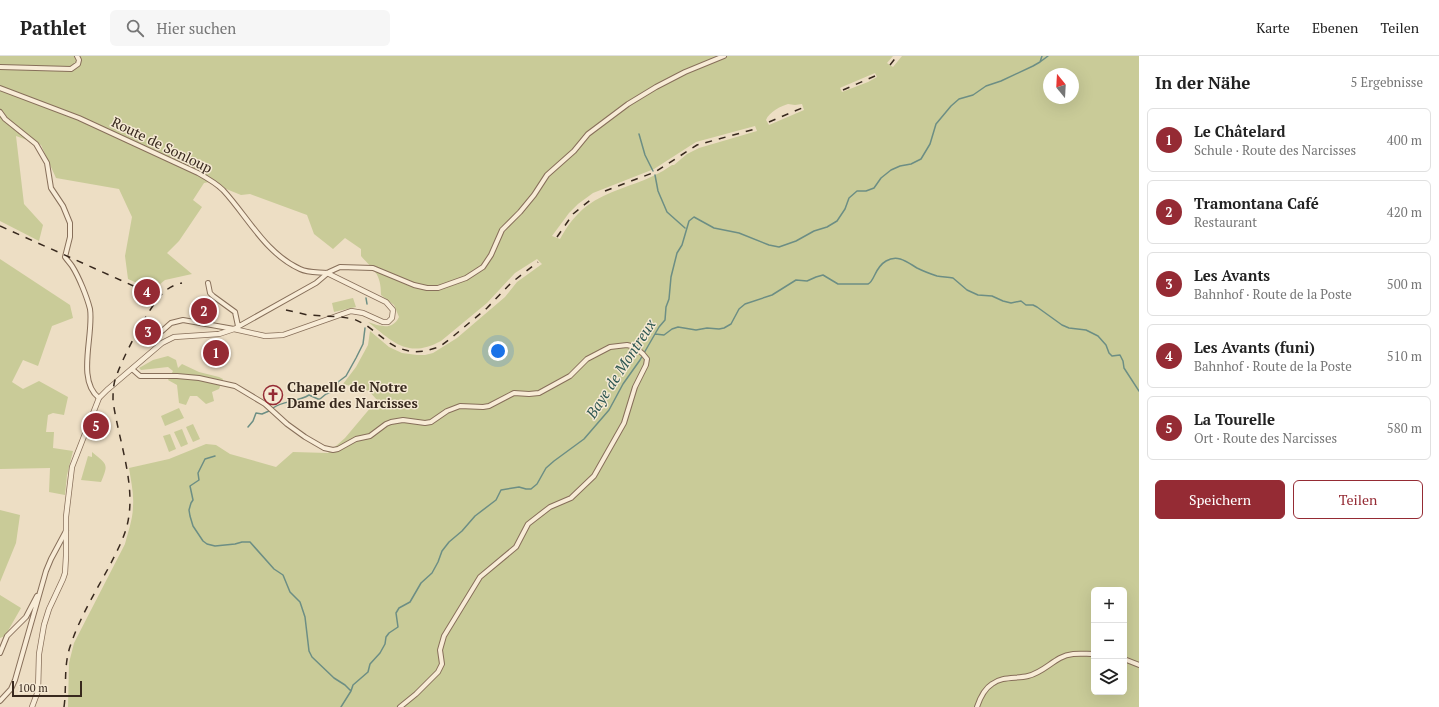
<!DOCTYPE html>
<html lang="de">
<meta charset="utf-8">
<style>
:root{--surface:#fff;--page:#f6f6f6;--text:#222;--muted:#767676;--line:#e0e0e0;--accent:#952b34}
body{margin:0;font-family:"PT Serif",serif;background:var(--page);color:var(--text)}
.controls{position:absolute;right:12px;bottom:12px;display:grid;overflow:hidden;border-radius:6px;box-shadow:0 4px 16px #0002}
.controls button{width:36px;height:36px;display:grid;place-items:center;padding:0;border:0;border-bottom:1px solid var(--line);background:var(--surface);color:var(--text);font:20px sans-serif}
.compass{position:absolute;left:1043px;top:12px;width:36px;height:36px;border-radius:50%;background:var(--surface);box-shadow:0 4px 16px #0002;rotate:342deg}
.scale{position:absolute;left:12px;bottom:10px;width:70px;box-sizing:border-box;padding-left:4px;border:2px solid #38291e;border-top:0;font-size:11px;line-height:14px;white-space:nowrap;color:#38291e;-webkit-text-stroke:3px #f5e9d3;paint-order:stroke}
.you{position:absolute;left:498px;top:295px;width:14px;height:14px;margin:-10px;border:3px solid #fff;border-radius:50%;background:#1a73e8;box-shadow:0 0 0 6px #1a73e833}
.badge{display:grid;place-items:center;width:26px;height:26px;border-radius:50%;background:var(--accent);color:#fff;font-size:13px;font-weight:700}
.pin{position:absolute;translate:-50% -50%;border:2px solid #fff;box-shadow:0 1px 4px #0006}
.list{margin:0;padding:0;list-style:none}
h2{display:flex;justify-content:space-between;align-items:center;height:52px;margin:0;padding:0 16px;font-size:17px}
h2 small{font-size:13px;font-weight:400;color:var(--muted)}
.list li{display:grid;grid-template-columns:26px 1fr auto;gap:12px;align-items:center;box-sizing:border-box;height:64px;margin:0 8px 8px;padding:0 8px;border:1px solid var(--line);border-radius:6px}
.list b{display:block;font-size:15px;white-space:nowrap}
.list p{margin:0;font-size:13px;white-space:nowrap;color:var(--muted)}
.list em{font-size:13px;font-style:normal;color:var(--muted)}
.actions{display:flex;gap:8px;padding:12px 16px}
.actions a{flex:1;padding:9px 0;border:1px solid var(--accent);border-radius:6px;text-align:center;font-size:14px;color:var(--accent)}
.actions .main{background:var(--accent);color:#fff}
.icon{flex:none;width:22px;height:22px;fill:none;stroke:currentColor;stroke-width:2;stroke-linecap:round;stroke-linejoin:round}
.map{position:relative;flex:none;width:1139px;height:651px;overflow:hidden}
header{display:flex;align-items:center;gap:24px;box-sizing:border-box;height:56px;padding:0 20px;background:var(--surface);border-bottom:1px solid var(--line)}
header strong{font-size:19px}
nav{display:flex;gap:22px;margin-inline-start:auto;font-size:14px}
.search{width:280px;height:36px;background:var(--page);display:flex;align-items:center;gap:10px;box-sizing:border-box;padding:0 14px;border-radius:6px;color:var(--muted);font-size:15px}
main{display:flex}
aside{flex:1;background:var(--surface)}
.map>svg:first-child{display:block}
.green{fill:#c9cb98;fill-rule:evenodd}
.lines{fill:none;stroke-linecap:round;stroke-linejoin:round}
.stream{stroke:#6c8e84;stroke-width:1.5}
.minor-casing{stroke:#876f5a;stroke-width:6}
.tertiary-casing{stroke:#876f5a;stroke-width:6}
.minor{stroke:#f8ecd7;stroke-width:4}
.tertiary{stroke:#f8ecd7;stroke-width:4.5}
.rail{stroke:#38291e;stroke-width:1.5;stroke-dasharray:7 7;stroke-linecap:butt}
.labels{text-anchor:middle;stroke-width:3;stroke-linejoin:round;paint-order:stroke}
.street-label{font-size:14px;fill:#38291e;stroke:#f5e9d3}
.poi-label{font-size:14px;font-weight:bold;fill:#38291e;stroke:#f5e9d3;text-anchor:start}
.water-label{font-size:15px;font-style:italic;fill:#2e5752;stroke:#f5e9d3}
</style>
<header>
<strong>Pathlet</strong>
<div class="search"><svg class="icon" aria-label="search" viewBox="0 0 24 24"><circle cx="10" cy="10" r="6"/><path d="M15 15l6 6"/></svg>Hier suchen</div>
<nav><a>Karte</a><a>Ebenen</a><a>Teilen</a></nav>
</header>
<main>
<div class="map">
<svg width="1139" height="651" viewBox="0 0 1139 651">
<rect width="100%" height="100%" fill="#eddec4"/>
<!-- green -->
<path class="green" d="M0,0H893L887,7L893,11L902,0H1139V651H68L69,607L74,587L125,488C128,476 133,463 133,450C134,438 131,425 129,412L169,403L206,388L216,389L230,398L276,411L293,396L328,397L345,382L377,344L369,335L343,328L356,311L368,289L370,275L389,291L402,297L417,299H425L433,297L457,282L505,241L517,226L542,208L537,203L515,217L487,247L441,285C408,303 393,286 368,266C380,270 392,275 399,261L394,249L381,239C381,217 374,215 361,200V193L345,182L333,193L314,178L307,159L250,138L241,139L209,126L204,127L193,144L202,151L179,185L167,197L192,218L165,224L153,234L128,223L125,200L132,161L119,133L56,122L41,89L16,80L24,148L43,169L39,185L0,165ZM875,17L877,21L868,26L842,36L840,32L842,31ZM1049,18H1073V42H1049ZM788,48L795,49L802,48L804,54L769,69L766,64C769,56 781,50 788,48ZM755,70L757,75L699,92L687,98L674,109H672C666,113 660,117 653,120C630,131 603,136 583,153C573,162 566,172 560,183L552,180L569,157L578,148L593,137L654,113L696,86ZM1094,534H1124V636H1094Z
M0,203L70,249L73,262L52,270L38,310L23,304L12,326L23,333L39,325L68,341L64,359L53,357L48,359L46,376H54L53,392L73,395L67,419L65,439L49,436L50,412L0,413Z
M353,242L356,251L334,256L332,247Z
M168,300L176,304L178,312L182,308L199,316L219,321L223,323L219,333L212,336L214,345L206,348L197,340H190L186,349L179,347L177,329L168,324L173,315L168,311L141,314L139,312L153,304Z
M179,352L184,362L165,370L161,360Z
M193,368L200,383L193,386L186,371Z
M182,373L188,388L181,391L174,376Z
M170,378L176,393L169,396L163,380Z
M92,396C107,409 109,407 101,426L81,424L88,400L92,401Z
M0,454L20,459L16,487L0,526Z
M0,539L21,552L5,580L0,582Z"/>
<g class="lines">
<!-- stream -->
<path class="stream" d="M1040,6L1048,0
M639,78L645,99L653,115
M655,119L658,135L667,156L685,172
M366,242L367,248
M655,278L664,279L672,273L678,271L696,274L707,272L719,273L724,272L731,268L739,253L745,248L772,239L796,224L807,225L816,221L823,219L838,228H868C875,225 874,212 886,205C898,198 907,206 917,212C923,215 931,218 937,220C942,221 948,221 953,222L967,234L978,239L992,240L1003,245L1011,247L1021,245L1026,249H1033L1037,251L1062,269L1069,272L1086,274L1098,280L1106,289L1109,297L1112,300L1120,299L1123,305L1124,312L1139,335
M273,352C282,345 298,346 309,339L318,343H320L326,338L334,335L337,331L338,326L346,320L356,302L363,288L365,272
M248,371L253,365L256,357L262,358L269,355
M215,400L205,403L198,417L199,424L190,430L193,444L191,447L189,454L190,460L193,470L203,485L207,488L215,490L235,488L242,486H250L274,513L283,519L290,536L300,546L305,561L309,595L312,601L334,622L345,629L351,635
M341,651L351,635L353,629L368,616L370,608L380,597L385,588L386,581L389,577L398,571L396,557L399,552L410,546L421,527L432,517L438,506L442,495L449,486L462,475L475,460L496,444L501,434L519,431L526,433H531L537,428L546,412L554,405L584,383L609,354L623,328L640,304L659,271L665,264L666,251L669,243L671,221L677,197L682,189L689,165L694,161L714,172L739,177L769,189L779,191L796,185L814,175L827,171L837,165L845,153L849,142L857,135H866L874,132L881,122L891,114L900,110L911,108L921,103L930,88L936,68L951,50L959,43L973,39L986,30L1001,25L1033,10L1040,6L1042,0"/>
<!-- minor casing -->
<g class="minor-casing">
<path id="minor" d="M0,11L71,13L78,8L79,4L77,0
M0,32L79,62L198,117C207,122 216,127 223,134C248,161 265,197 300,213C308,217 318,216 327,217
M0,56L5,63L36,88L47,107L51,132L63,150L70,167V181L65,201C67,204 70,207 72,210C79,221 87,241 90,253C94,279 76,324 99,342
M208,227L210,237L213,240L235,256L238,270
M162,275L171,267L183,264L234,273L316,227L329,216L340,211L373,212L414,229L427,232H438L466,222L483,211L491,199L502,174L520,156L534,139L547,119L574,95L588,78L628,48L656,31L685,16L724,0
M132,313L140,320H177L199,322L235,330L265,348L287,368L305,381L324,392L333,394L338,393L356,383L370,380L386,368L391,366L403,364L425,367L431,366L447,355L460,350L483,351L489,350L514,337L529,338L539,337L570,320L587,303L610,291L627,289L635,291L643,298L647,303L646,309L635,331L624,367L594,420L571,442L550,451L528,468L516,491L480,521L444,580L440,594L442,608L438,616L416,638L400,651
M0,597L7,580L26,561L37,540
M1124,603L1139,609
M0,645L11,633L15,624L46,515L51,503L66,475
M977,651C980,642 984,633 992,628C1002,620 1016,623 1028,620C1041,617 1049,608 1060,602C1071,596 1082,598 1094,598"/>
</g>
<!-- tertiary casing -->
<g class="tertiary-casing">
<path id="tertiary" d="M32,651L38,635L39,598L44,569L49,553L63,523L65,517L66,500V461L72,411L99,342L107,334L162,287L174,281L219,278L234,273L265,280L283,279L351,255L363,257L383,266H388L392,262L393,254L386,246L327,217"/>
</g>
<!-- minor -->
<use href="#minor" class="minor"/>
<!-- tertiary -->
<use href="#tertiary" class="tertiary"/>
<!-- rail -->
<path class="rail" d="M890,9L897,0
M843,34L875,20
M769,66L802,52
M605,135L655,116L697,89L755,73
M0,170L147,236
M557,181L573,158L594,141
M286,254L308,259L341,261L354,263L366,269L388,286L398,292L413,296L425,295L439,291L450,283L487,252L511,227L538,206
M64,651C67,630 63,609 71,588C80,561 96,535 110,509C118,493 127,477 129,459C134,423 118,381 113,345C113,338 113,331 115,324C121,304 150,248 165,235C170,231 176,228 182,227"/>
</g>
<!-- icons -->
<defs>
<g id="church-ring" transform="scale(1)"><circle r="9.5" fill="#f5e9d3" stroke="#952b34" stroke-width="1.5"/><path d="M-1.2-6h2.4v3.5h3.3v2.4h-3.3V6h-2.4V-.1h-3.3v-2.4h3.3Z" fill="#952b34"/></g>
</defs>
<g fill-rule="evenodd">
<use href="#church-ring" x="273" y="339"/>
</g>
<g class="labels">
<!-- street labels -->
<g class="street-label">
<text transform="translate(162 89) rotate(26)" y="5">Route de Sonloup</text>
</g>
<!-- poi labels -->
<g class="poi-label">
<text x="287" y="336">Chapelle de Notre<tspan x="287" dy="16">Dame des Narcisses</tspan></text>
</g>
<!-- water labels -->
<g class="water-label">
<text transform="translate(621 313) rotate(-57)" y="5">Baye de Montreux</text>
</g>
</g>
</svg>
<div class="controls">
<button>+</button>
<button>−</button>
<button><svg class="icon" aria-label="layers" viewBox="0 0 24 24"><path d="M12 4l9 5-9 5-9-5zM3 14l9 5 9-5"/></svg></button>
</div>
<svg class="compass" viewBox="-18 -18 36 36"><path d="M0-13l5 13h-10z" fill="#e53935"/><path d="M0 13l5-13h-10z" fill="#767676"/></svg>
<div class="scale">100 m</div>
<div class="you"></div>
<div class="pin badge" style="left:216px;top:297px">1</div>
<div class="pin badge" style="left:204px;top:255px">2</div>
<div class="pin badge" style="left:148px;top:276px">3</div>
<div class="pin badge" style="left:147px;top:236px">4</div>
<div class="pin badge" style="left:96px;top:370px">5</div>
</div>
<aside>
<h2>In der Nähe<small>5 Ergebnisse</small></h2>
<ul class="list">
<li><span class="badge">1</span><div><b>Le Châtelard</b><p>Schule · Route des Narcisses</p></div><em>400 m</em></li>
<li><span class="badge">2</span><div><b>Tramontana Café</b><p>Restaurant</p></div><em>420 m</em></li>
<li><span class="badge">3</span><div><b>Les Avants</b><p>Bahnhof · Route de la Poste</p></div><em>500 m</em></li>
<li><span class="badge">4</span><div><b>Les Avants (funi)</b><p>Bahnhof · Route de la Poste</p></div><em>510 m</em></li>
<li><span class="badge">5</span><div><b>La Tourelle</b><p>Ort · Route des Narcisses</p></div><em>580 m</em></li>
</ul>
<div class="actions"><a class="main">Speichern</a><a>Teilen</a></div>
</aside>
</main>
